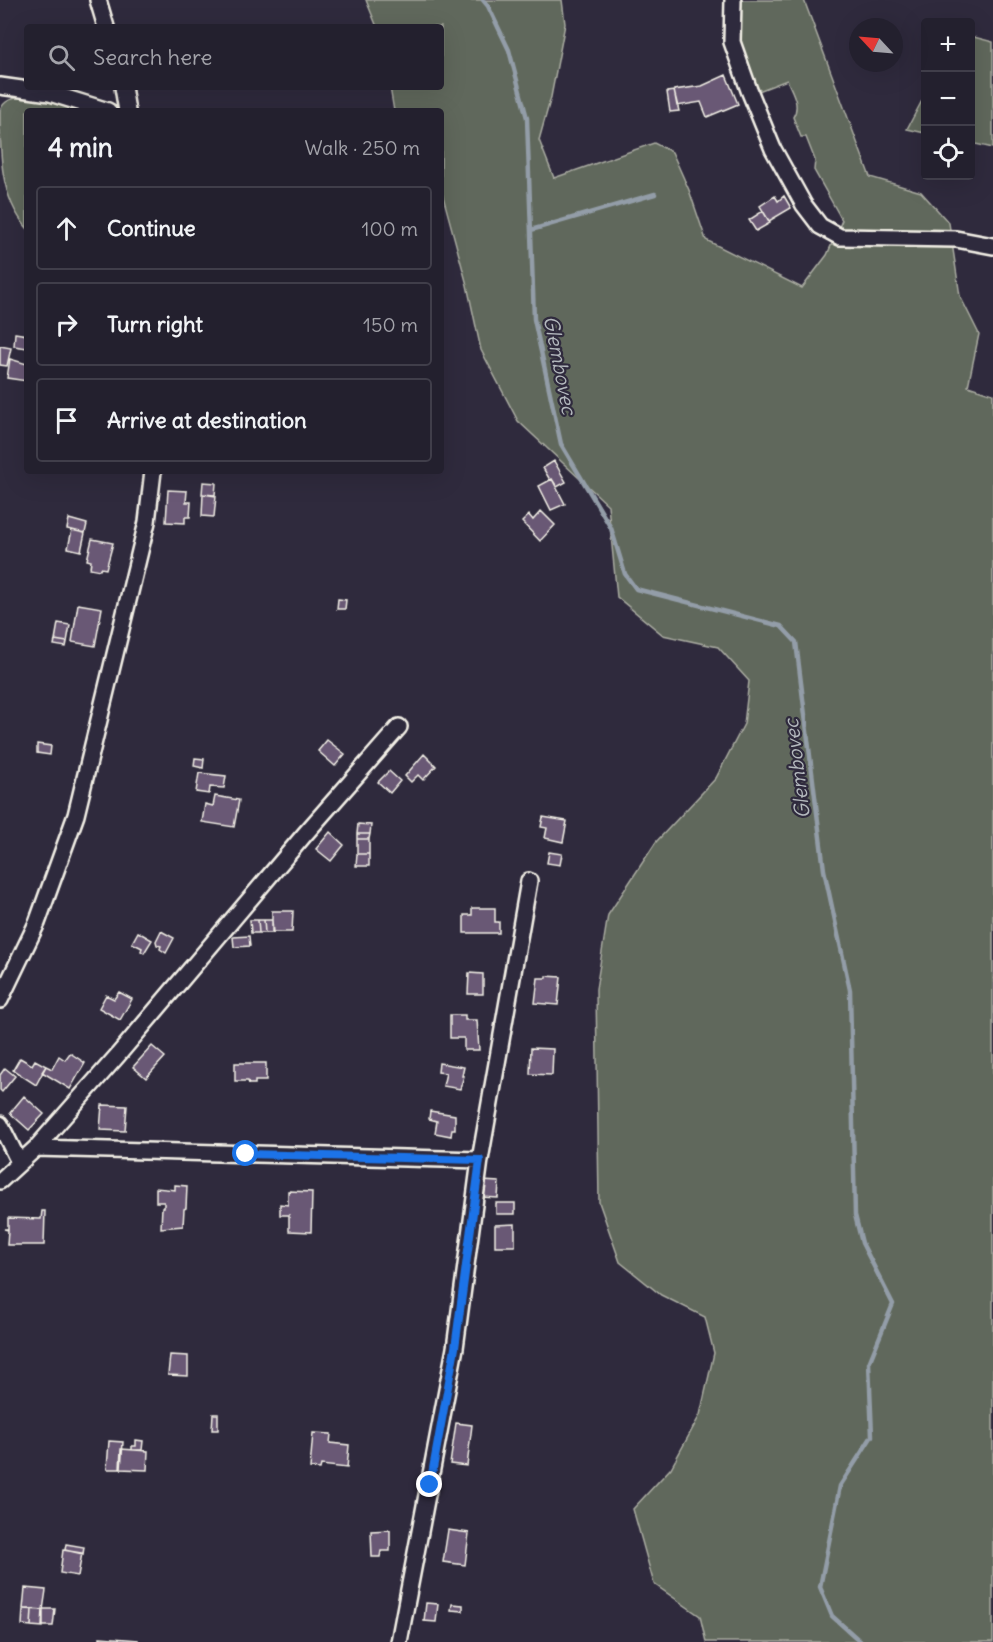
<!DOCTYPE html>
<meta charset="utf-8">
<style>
:root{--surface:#23202e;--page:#2b2836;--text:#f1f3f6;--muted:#a3a3aa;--line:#403e4a}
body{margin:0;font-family:Delius,sans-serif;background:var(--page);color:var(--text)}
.controls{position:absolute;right:18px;top:18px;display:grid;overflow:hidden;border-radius:6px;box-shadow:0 6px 24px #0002}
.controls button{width:54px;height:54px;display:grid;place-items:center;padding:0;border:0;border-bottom:2px solid var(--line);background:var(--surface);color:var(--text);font:30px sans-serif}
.compass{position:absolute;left:849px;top:18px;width:54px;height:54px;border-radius:50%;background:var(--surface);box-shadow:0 6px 24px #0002;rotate:296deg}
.stop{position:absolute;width:18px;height:18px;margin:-14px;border:4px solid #1a73e8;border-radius:50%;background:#fff}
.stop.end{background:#1a73e8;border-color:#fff;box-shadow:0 2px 6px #0008}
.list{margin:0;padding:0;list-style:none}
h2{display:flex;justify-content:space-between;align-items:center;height:78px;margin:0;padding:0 24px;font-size:26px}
h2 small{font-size:20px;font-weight:400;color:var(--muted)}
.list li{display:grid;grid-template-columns:39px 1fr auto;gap:18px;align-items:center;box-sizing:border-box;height:84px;margin:0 12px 12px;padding:0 12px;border:2px solid var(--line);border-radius:6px}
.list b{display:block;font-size:22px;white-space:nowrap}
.list em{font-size:20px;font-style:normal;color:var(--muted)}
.icon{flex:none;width:33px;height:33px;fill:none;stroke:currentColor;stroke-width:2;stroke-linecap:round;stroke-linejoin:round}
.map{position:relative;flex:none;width:993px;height:1642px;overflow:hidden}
.search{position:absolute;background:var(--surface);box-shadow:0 6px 24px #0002;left:24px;top:24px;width:420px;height:66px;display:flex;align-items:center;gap:15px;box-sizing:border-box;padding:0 21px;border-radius:6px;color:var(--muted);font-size:22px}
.panel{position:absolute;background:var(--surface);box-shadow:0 6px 24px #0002;left:24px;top:108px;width:420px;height:366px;border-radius:6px}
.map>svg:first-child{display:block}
.green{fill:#60685b;stroke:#aaaca2;stroke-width:1.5}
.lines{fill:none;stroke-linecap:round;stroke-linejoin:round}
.stream{stroke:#939da8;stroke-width:4.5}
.building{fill:#695974;stroke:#f4f1e8;stroke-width:1.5}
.street-casing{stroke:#f4f1e8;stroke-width:20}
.street{stroke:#2f2a3d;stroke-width:15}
.route{stroke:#1a73e8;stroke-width:8}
.labels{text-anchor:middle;stroke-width:4.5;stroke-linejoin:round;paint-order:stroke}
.water-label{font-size:20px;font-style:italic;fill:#b4b9be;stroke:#2f2a3d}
</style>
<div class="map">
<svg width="993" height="1642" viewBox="0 0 993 1642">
<rect width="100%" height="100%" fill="#2f2a3d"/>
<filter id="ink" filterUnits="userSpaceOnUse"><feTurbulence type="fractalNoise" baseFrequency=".0167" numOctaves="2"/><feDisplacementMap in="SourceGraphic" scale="12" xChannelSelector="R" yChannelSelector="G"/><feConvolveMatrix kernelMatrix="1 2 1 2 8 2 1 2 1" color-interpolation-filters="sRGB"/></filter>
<g filter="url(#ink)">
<!-- green -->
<path class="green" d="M366,0H562L565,24L551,97L539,140L554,178L654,143L672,152L689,190L706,240L802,288L827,255L842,220L814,170L815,160L806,137H801L793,117C801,105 792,92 787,80L756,92C748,67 732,37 741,11L727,0H804L870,177L921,192L949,223L960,296L979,334L968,386L993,394V1642H706L700,1616L654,1584L633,1509L671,1468L700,1415L714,1353L705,1317L661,1295L620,1262L599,1202L596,989L608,915L656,842L716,778L744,724L749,681L718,647L663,635L617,597L608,505L518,421L481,350L467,285L441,189V111H394L390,87H441V27H377Z
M970,36L993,42V148L971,143Z
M925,95V133L907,129Z
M28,96L46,98L89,111H27V228C0,197 0,155 0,111C4,98 16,98 28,96Z"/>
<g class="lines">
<!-- stream -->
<path class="stream" d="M483,0L488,6L509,50L527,118L534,319L561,444L611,528L625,574L636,589L781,626L796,642L824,870L850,990L855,1215L862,1243L893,1304L869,1363L872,1436L840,1486L820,1587L832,1616L861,1642
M531,230L655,194"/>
</g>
<!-- building -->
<path class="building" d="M726,75L738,104L707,117L701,102L677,106L674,90L702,86Z
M674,91L679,111L670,112L667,92Z
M775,196L778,201L784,196L791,208L769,221L760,206Z
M763,211L770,223L756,231L749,220Z
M15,333L27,335V348L14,346Z
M0,346L11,348L7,366L0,365Z
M10,359L27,364V381L7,378Z
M554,461L566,482L557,487L552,479L550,480L543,468Z
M552,479L565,504L551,510L539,486Z
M203,482L216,483L215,495L202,494Z
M168,490L187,491L186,502H191L190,517H185V523L166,522Z
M203,494L216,496L214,517L202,516Z
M541,511L555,525L540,541L522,522L529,515L533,520Z
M69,519L87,524L85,533L67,529Z
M72,530L85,533L81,551L68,548Z
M92,539L113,543L106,569L101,568L100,570L90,568L91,561L87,560Z
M338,599L346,600L345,609H337Z
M78,604L102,608L95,646L72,642Z
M58,623L70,625L67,642L55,640Z
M55,640L67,642L66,647L54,645Z
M327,740L345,754L335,766L318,751Z
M37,744L51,746L50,755L37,753Z
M424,754L436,766L423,780L418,775L411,782L405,776Z
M195,758L204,759L203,768L194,766Z
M389,771L400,781L390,793L378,782Z
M199,773L226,776L224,788L210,787L209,794L196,792Z
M215,796L239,800L234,827L202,822L205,804L213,806Z
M543,817L567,821L563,842L545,838L547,828L541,827Z
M358,824L371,825L370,834H357Z
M330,832L344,845L331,861L316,849Z
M357,834H370L369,839H357Z
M357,839H369V854H357Z
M549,852L562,854L560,865L547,863Z
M357,854H369V866H356Z
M472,908H495V922H499V933H464V915H472Z
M272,911H293L292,932H272Z
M250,920H258L259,933H251Z
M258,920H264L265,933H259Z
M264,920H272L273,933H265Z
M161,931L174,938L166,953L160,949L161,946L157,945L156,941Z
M138,932L152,940L144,953L141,951L142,948L132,943Z
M249,936L250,946L234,947L233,937Z
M469,973L483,974V994H468Z
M546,976L561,977L558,1005L535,1003L538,978H546Z
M119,992L132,999L120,1020L99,1008L106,995L114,999Z
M450,1015H465V1020H477L479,1050H464V1038H450Z
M152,1046L165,1057L146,1078L133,1067Z
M531,1048L553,1049L552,1075L530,1074Z
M70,1053L85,1063L70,1089L42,1072L46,1066L52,1069L59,1056L65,1060Z
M20,1058L32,1065L35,1060L46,1066L36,1085L13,1070Z
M235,1063H266V1081H255V1084H249L248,1081H235Z
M439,1063L464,1067L462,1076H464L460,1089L443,1086L446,1073L438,1072Z
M5,1068L15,1076L2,1092L0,1090V1075Z
M24,1096L44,1114L29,1130L10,1113Z
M102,1105L127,1106L125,1131L100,1130Z
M430,1111L455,1115V1129H452L451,1136L435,1133L437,1121L429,1119Z
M482,1181L499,1182L498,1198L481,1197Z
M175,1185L187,1186L186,1208L184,1209L183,1226L161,1228L162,1207H164V1202H156V1188L175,1190Z
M288,1191L312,1192L311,1232L289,1231V1215H280V1204L288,1205Z
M496,1203H515V1214H496Z
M42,1211H45L44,1245H7L8,1230L4,1229H8V1218L41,1219Z
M515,1224V1246H495V1225Z
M170,1355L188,1356V1376L168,1375Z
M213,1414H218V1430H212Z
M456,1423L472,1425L467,1466L450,1464Z
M313,1433L331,1434L330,1443L349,1445L347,1468L321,1465L320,1469L310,1468Z
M136,1440L143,1441L142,1450H132V1446H136Z
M109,1441L123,1442L121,1469H107Z
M121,1449L148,1451L147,1470L120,1469Z
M390,1530V1551H381L380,1557H372L371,1531Z
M448,1530L469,1533L465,1565L443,1562Z
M66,1544L84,1547L83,1554L65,1550Z
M63,1550L82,1553L78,1576L60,1573Z
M25,1588L46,1590L43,1610L23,1609Z
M426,1603L438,1604L436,1622L424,1621Z
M452,1604L463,1605V1611L451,1610Z
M23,1609H32L31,1626L22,1625Z
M32,1609L43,1610V1627L31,1626Z
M43,1609H55L53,1626H42Z
M100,1637L138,1640V1642H100Z"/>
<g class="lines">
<!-- street casing -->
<g class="street-casing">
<path id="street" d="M98,0L106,27
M733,0L732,42L749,90L773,149L804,205L820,226L840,237L956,239L993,246
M0,86L50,93L108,111
M123,87L127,111
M0,1000L37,923L76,815L147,522L153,471
M0,1124L19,1162
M36,1148L480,1160
M0,1181L36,1148L118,1055L305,834L399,727
M399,1642L455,1348L480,1160L529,881"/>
</g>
<!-- street -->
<use href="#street" class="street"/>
</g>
</g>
<g class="lines" filter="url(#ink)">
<!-- route -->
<path class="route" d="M246,1154L480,1160L455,1348L430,1485"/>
</g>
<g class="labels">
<!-- water labels -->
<g class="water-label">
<text transform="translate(560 365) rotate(79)" y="7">Glembovec</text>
<text transform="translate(797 769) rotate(-97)" y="7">Glembovec</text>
</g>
</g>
</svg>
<div class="controls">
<button>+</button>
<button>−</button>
<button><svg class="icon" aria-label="locate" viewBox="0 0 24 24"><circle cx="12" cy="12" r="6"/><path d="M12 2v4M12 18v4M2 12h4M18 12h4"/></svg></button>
</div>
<svg class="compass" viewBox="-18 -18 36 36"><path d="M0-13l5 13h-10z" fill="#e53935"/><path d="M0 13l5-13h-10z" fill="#a3a3aa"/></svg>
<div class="stop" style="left:246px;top:1154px"></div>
<div class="stop end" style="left:430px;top:1485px"></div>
<div class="search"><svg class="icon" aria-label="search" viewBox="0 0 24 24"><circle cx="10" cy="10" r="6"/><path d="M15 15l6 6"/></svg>Search here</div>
<section class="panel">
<h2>4 min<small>Walk · 250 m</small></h2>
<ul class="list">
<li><svg class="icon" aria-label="ahead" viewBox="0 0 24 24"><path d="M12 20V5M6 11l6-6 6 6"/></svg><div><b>Continue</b></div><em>100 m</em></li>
<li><svg class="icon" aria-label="right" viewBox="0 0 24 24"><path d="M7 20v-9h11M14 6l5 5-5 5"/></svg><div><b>Turn right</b></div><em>150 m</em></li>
<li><svg class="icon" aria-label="arrive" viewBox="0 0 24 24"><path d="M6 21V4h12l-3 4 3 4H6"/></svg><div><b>Arrive at destination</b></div></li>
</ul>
</section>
</div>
